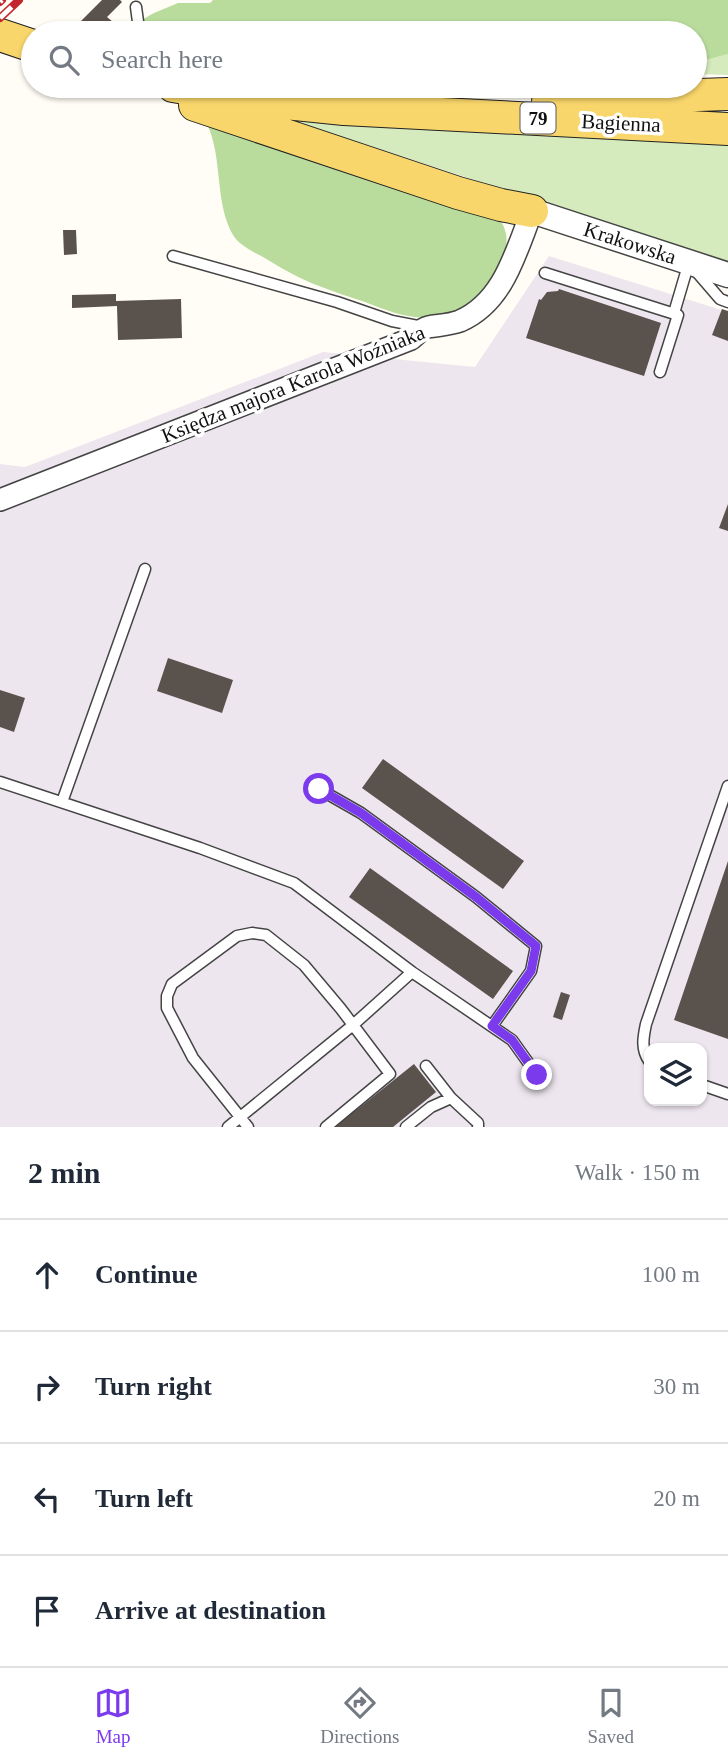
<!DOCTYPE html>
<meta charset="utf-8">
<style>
:root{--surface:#fff;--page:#f2f2f3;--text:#1f2937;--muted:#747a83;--line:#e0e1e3;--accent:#7c3aed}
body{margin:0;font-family:"Times New Roman",serif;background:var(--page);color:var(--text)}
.controls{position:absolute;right:21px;bottom:21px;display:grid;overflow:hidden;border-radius:14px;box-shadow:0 2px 5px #0004}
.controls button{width:63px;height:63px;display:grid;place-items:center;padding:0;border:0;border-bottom:2px solid var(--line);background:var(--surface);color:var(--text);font:35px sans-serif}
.stop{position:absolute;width:21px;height:21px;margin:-16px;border:5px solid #7c3aed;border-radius:50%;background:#fff}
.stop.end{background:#7c3aed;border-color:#fff;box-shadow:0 2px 7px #0008}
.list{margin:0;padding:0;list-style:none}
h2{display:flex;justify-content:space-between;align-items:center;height:91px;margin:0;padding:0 28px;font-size:30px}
h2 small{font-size:23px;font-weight:400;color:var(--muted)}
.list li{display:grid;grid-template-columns:46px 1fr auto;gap:21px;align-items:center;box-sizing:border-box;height:112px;padding:0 28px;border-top:2px solid var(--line)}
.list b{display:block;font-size:26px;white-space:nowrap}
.list em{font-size:23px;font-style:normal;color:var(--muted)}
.icon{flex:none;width:38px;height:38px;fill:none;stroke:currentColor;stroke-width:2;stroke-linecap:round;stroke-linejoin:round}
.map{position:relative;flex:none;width:728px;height:1127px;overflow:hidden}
.search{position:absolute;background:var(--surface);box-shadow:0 2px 5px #0004;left:21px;right:21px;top:21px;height:77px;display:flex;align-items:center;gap:18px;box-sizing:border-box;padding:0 24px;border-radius:38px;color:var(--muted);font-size:26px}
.sheet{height:539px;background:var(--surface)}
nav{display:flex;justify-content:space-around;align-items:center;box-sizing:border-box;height:98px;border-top:2px solid var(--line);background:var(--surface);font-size:19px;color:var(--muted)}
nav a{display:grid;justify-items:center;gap:4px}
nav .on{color:var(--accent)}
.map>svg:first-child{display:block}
.industrial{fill:#eee6ef;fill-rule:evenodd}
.green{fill:#d5ebbd}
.forest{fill:#b9dc9c}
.building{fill:#5a524d}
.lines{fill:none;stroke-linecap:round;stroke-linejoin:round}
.service-casing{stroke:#444;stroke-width:13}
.minor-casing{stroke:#444;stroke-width:24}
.tertiary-casing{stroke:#444;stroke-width:27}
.primary-casing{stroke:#222;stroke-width:34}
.path{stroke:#333;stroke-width:3.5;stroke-dasharray:7 3.5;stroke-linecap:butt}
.service{stroke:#fff;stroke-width:10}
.minor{stroke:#fff;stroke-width:21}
.tertiary{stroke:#fff;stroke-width:24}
.primary{stroke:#f9d66b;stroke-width:32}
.rail-casing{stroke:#c4262e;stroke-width:8}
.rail{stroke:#fff;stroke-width:5;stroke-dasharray:16;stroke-linecap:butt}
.route{stroke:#7c3aed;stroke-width:9}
.labels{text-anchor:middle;stroke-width:7;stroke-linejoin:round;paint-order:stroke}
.shield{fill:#fff;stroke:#585858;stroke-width:2}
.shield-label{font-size:19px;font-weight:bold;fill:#111}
.street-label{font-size:21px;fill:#111;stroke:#fff}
</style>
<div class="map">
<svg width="728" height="1127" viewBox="0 0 728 1127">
<rect width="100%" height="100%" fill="#fffdf5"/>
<!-- industrial -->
<path class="industrial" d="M549,256L728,312V1127H0V464L25,467L323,352L475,367ZM649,1048H702V1101H649Z"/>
<!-- green -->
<path class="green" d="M728,54V75L695,74V63Z
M239,86H293L387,93L464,92L560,86L617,91L482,98L393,99Z
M285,118L728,139V263Z"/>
<!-- forest -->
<path class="forest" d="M213,0H728V54L695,63V33H118L154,13L178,3H210Z
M204,116L500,219C511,238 507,250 497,268C483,296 464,314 432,317C409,320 386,310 365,302C350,297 334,292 319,286C300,279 281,268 263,257C253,252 238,244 233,235C217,207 221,171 213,141C211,132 207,124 204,116Z"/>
<!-- building -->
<path class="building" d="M102,0H120L122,2L107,17L113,22L101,33H88L79,23Z
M63,230H76L77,254L64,255Z
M559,289L661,323L644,376L526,338L539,299L541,300L547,292L558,291Z
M116,294V301L181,299L182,338L118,340L117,306L72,308V295Z
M722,309L728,311V341L712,335Z
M728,504V531L719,528Z
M168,658L233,680L222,713L157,691Z
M0,690L25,698L14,732L0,727Z
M383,759L524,861L503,889L362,788Z
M728,861V1039L674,1020Z
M370,868L513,971L493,999L349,897Z
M561,992L570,995L562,1020L553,1017Z
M414,1064L436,1092L393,1127H327L352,1107L355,1111Z"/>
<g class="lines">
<!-- service casing -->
<g class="service-casing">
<path id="service" d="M136,7L139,29V33
M173,256L337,302L392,321L423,327
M695,270L720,299L728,302
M545,273L678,315L660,372
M674,313L689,262
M0,782L200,848L294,883L412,972L353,1025L228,1127
M319,789L361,813L476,897L536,946L531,971L492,1026
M62,802L145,569
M412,972L512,1040L537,1075
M649,1061C641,1049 643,1038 646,1024L728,786
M426,1066L451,1098L478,1123V1127
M702,1085L728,1094
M248,1127L193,1058L167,1008V996L172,984L237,936L252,933L266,935L304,965L341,1009L390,1074L326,1127
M406,1127L431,1107L451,1098"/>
</g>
<!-- minor casing -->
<g class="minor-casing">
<path id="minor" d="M0,500L411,339C416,335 422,328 428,327C439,325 449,325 460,321C504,302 516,251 532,211"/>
</g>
<!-- tertiary casing -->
<g class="tertiary-casing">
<path id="tertiary" d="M532,211L728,275"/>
</g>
<!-- primary casing -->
<g class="primary-casing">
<path id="primary" d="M0,35L33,46
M173,86L256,100L344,109L728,129
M548,102L640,97L728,94
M195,105L458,193L501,205L532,211"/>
</g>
<!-- path -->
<path class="path" d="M447,88L487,86"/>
<!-- service -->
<use href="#service" class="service"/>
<!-- minor -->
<use href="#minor" class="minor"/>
<!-- tertiary -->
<use href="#tertiary" class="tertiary"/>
<!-- primary -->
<use href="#primary" class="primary"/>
<!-- rail casing -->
<g class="rail-casing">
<path id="rail" d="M0,2L2,0
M0,18L19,0"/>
</g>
<!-- rail -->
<use href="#rail" class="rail"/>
</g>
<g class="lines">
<!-- route -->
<path class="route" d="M319,789L361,813L476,897L536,946L531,971L492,1026L512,1040L537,1075"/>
</g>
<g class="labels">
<!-- shield labels -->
<rect class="shield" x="520.5" y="102.5" width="35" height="31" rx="5"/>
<g class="shield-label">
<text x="538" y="125">79</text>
</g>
<!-- street labels -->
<g class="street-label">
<text transform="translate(621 123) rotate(3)" y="7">Bagienna</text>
<text transform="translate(630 243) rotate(18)" y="7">Krakowska</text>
<text transform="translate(293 384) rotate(-22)" y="7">Księdza majora Karola Woźniaka</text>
</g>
</g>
</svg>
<div class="controls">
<button><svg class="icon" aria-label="layers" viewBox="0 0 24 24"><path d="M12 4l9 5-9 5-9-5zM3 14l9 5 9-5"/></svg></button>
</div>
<div class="stop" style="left:319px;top:789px"></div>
<div class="stop end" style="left:537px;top:1075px"></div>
<div class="search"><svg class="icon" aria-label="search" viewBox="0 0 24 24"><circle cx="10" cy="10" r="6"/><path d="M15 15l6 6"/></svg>Search here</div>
</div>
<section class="sheet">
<h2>2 min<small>Walk · 150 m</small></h2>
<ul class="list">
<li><svg class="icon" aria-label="ahead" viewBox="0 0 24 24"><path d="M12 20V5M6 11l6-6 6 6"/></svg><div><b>Continue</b></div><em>100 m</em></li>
<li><svg class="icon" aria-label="right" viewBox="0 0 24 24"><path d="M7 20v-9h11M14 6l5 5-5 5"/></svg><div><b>Turn right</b></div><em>30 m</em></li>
<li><svg class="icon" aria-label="left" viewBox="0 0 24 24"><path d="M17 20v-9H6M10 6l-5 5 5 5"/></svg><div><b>Turn left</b></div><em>20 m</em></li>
<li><svg class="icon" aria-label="arrive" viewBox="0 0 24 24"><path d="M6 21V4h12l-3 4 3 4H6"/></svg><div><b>Arrive at destination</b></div></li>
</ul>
</section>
<nav>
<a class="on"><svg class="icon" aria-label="map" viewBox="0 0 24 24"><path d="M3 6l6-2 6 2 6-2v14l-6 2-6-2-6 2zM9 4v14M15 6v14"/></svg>Map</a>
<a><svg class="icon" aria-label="directions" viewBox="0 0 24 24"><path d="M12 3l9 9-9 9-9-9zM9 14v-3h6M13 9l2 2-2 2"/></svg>Directions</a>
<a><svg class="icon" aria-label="saved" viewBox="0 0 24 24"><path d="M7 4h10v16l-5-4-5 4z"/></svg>Saved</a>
</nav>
